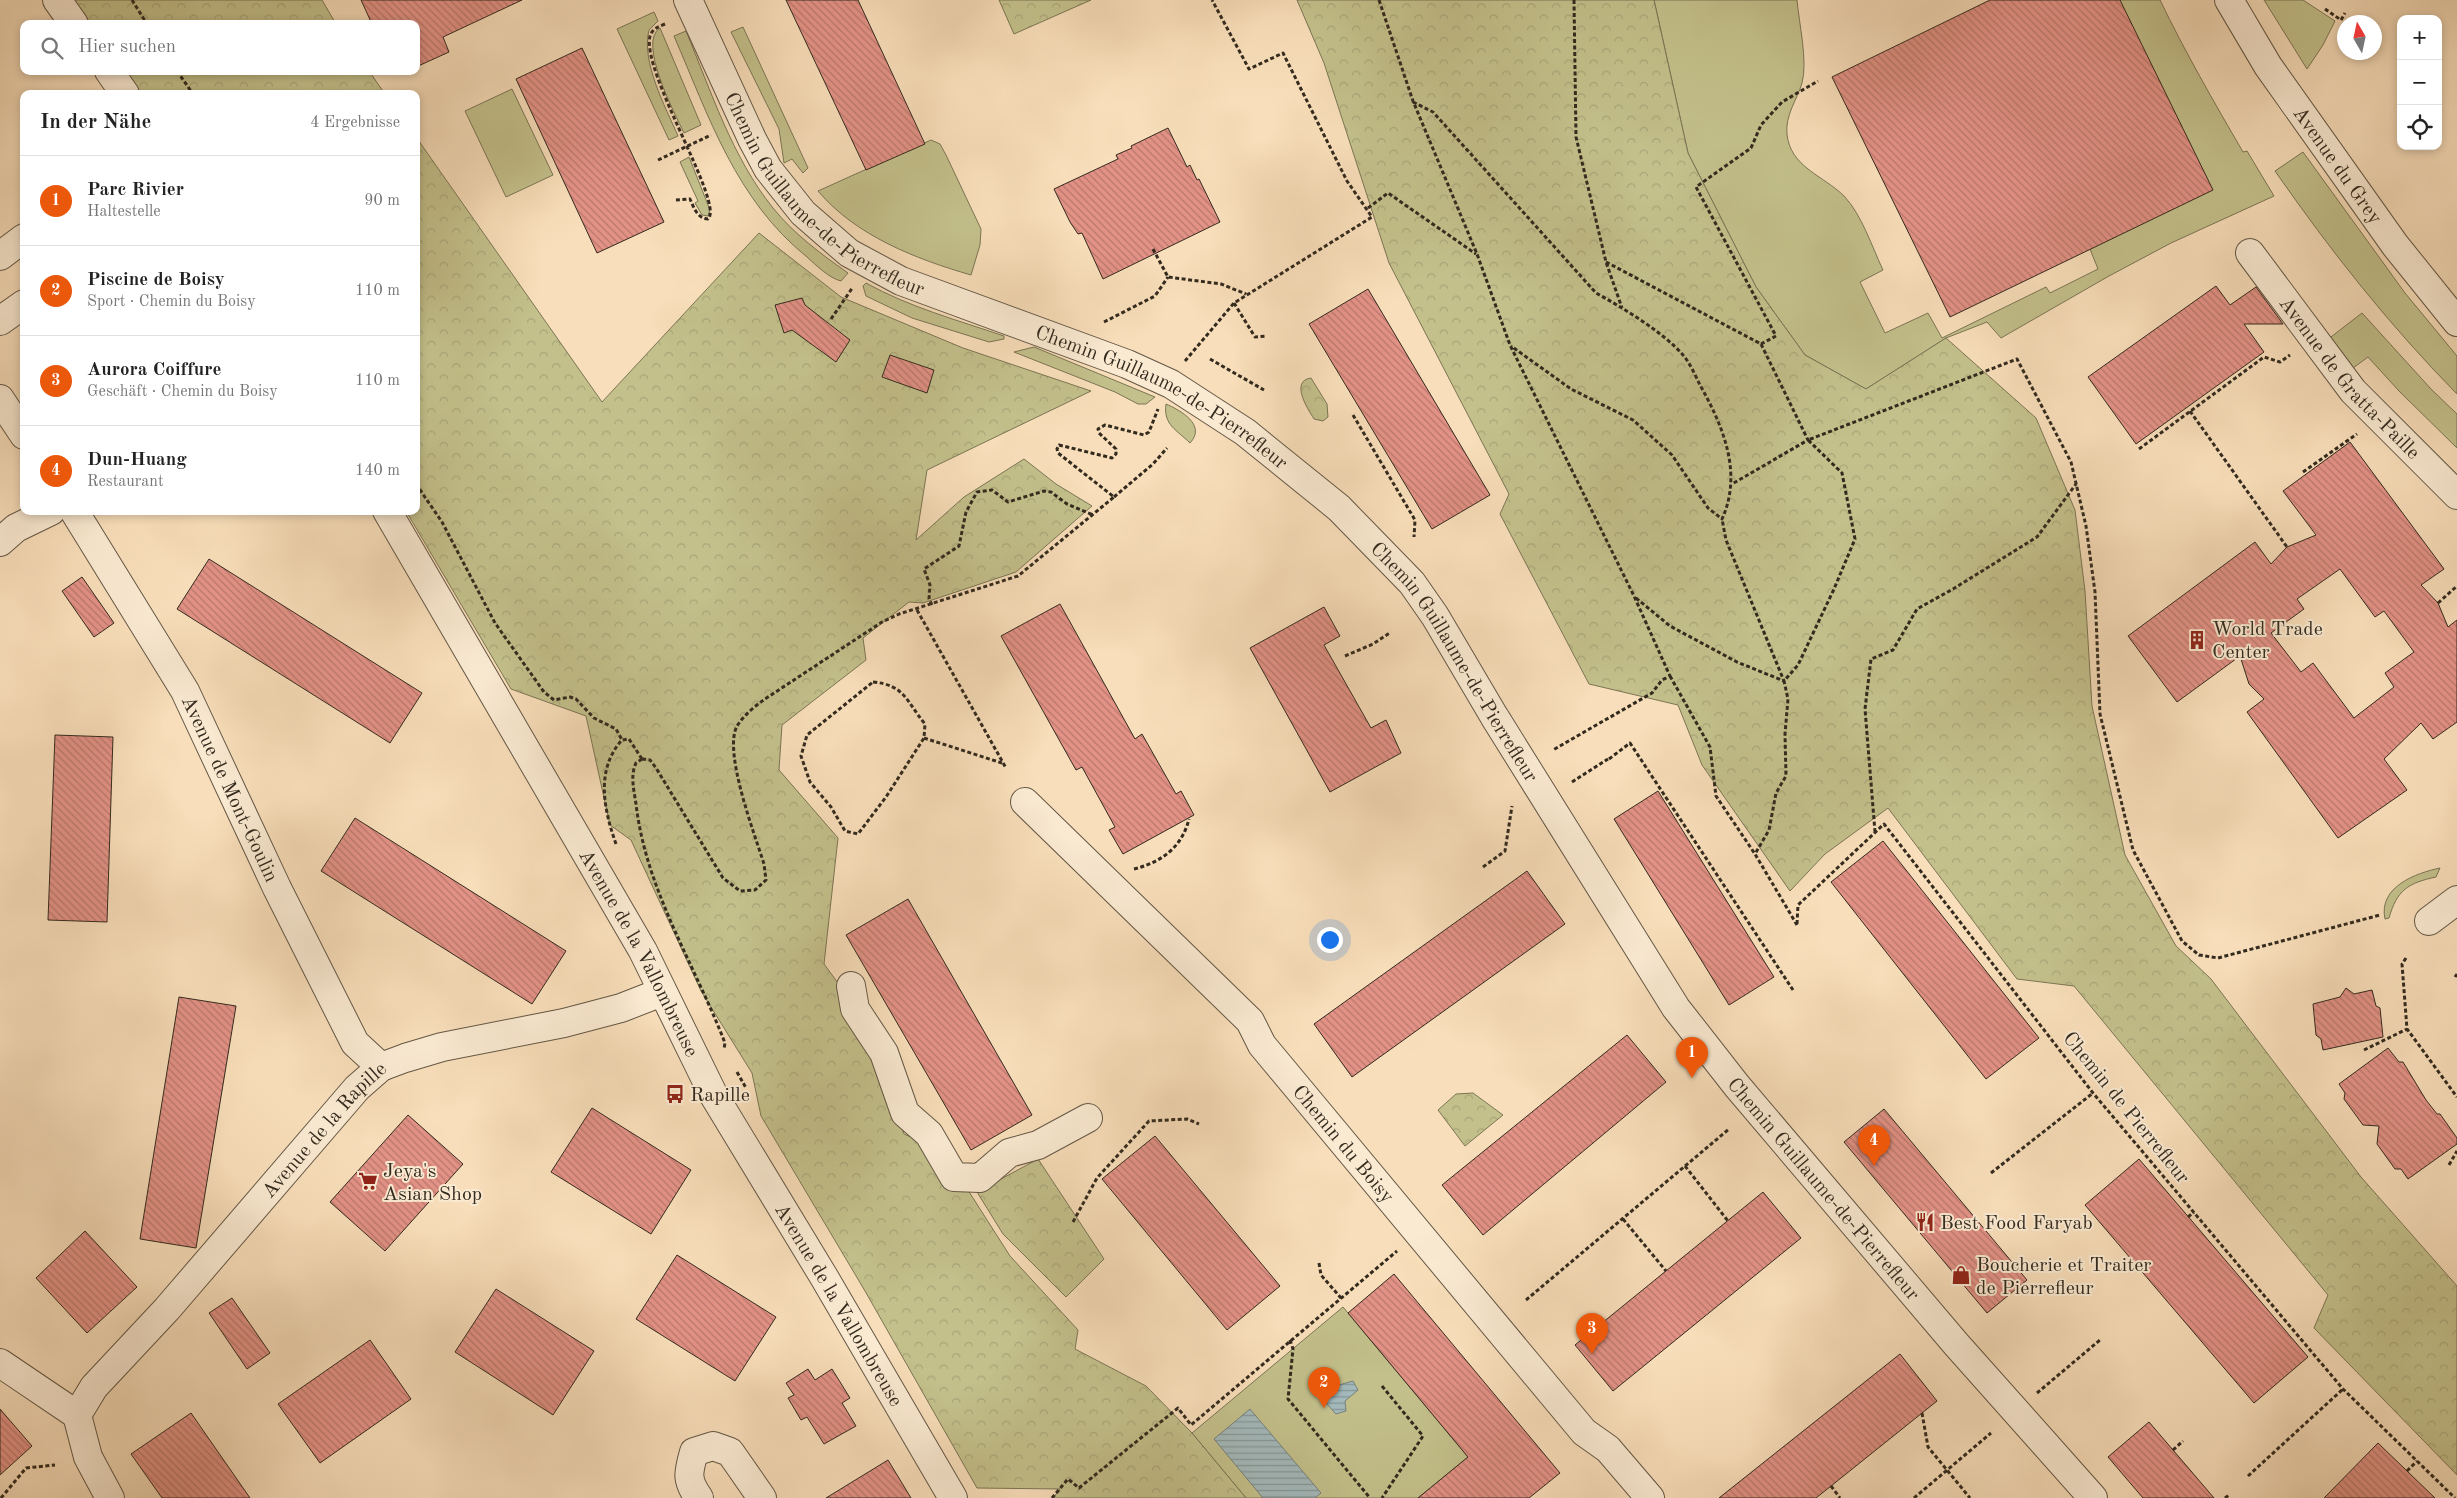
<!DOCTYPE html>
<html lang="de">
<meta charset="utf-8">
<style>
:root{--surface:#fff;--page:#f6f6f6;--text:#222;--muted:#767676;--line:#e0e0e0;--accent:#ea580c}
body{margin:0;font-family:"Old Standard TT",serif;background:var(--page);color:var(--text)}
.controls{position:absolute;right:15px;top:15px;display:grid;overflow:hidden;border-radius:10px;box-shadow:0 2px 8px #0003}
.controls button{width:45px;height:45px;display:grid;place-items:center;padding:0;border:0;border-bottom:1px solid var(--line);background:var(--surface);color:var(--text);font:25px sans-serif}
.compass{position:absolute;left:2337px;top:15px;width:45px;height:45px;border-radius:50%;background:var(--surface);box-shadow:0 2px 8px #0003;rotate:351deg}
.you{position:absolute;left:1329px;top:939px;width:18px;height:18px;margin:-12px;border:4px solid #fff;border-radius:50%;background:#1a73e8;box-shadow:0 0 0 8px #1a73e833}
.badge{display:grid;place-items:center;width:32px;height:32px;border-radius:50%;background:var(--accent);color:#fff;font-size:16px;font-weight:700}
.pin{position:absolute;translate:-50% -41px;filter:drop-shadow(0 1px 2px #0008)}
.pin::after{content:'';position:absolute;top:26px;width:18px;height:15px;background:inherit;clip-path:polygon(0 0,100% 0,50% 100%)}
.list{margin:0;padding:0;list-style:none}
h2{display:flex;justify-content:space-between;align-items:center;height:65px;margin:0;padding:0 20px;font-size:21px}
h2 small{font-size:16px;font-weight:400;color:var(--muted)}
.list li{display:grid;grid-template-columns:32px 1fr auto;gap:15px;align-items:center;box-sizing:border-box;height:90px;padding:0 20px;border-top:1px solid var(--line)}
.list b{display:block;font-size:19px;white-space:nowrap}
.list p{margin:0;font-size:16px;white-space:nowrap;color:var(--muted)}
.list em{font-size:16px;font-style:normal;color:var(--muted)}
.icon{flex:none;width:28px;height:28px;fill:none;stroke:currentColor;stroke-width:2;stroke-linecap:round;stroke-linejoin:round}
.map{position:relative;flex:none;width:2457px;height:1498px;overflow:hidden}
.search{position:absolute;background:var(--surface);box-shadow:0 2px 8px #0003;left:20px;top:20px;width:400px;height:55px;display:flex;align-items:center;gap:12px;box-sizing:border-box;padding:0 18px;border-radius:10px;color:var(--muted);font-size:19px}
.panel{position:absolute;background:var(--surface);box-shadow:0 2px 8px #0003;left:20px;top:90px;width:400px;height:425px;border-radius:10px}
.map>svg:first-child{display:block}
.grass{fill:#c3c08b;stroke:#7b7554}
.forest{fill:url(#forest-crowns);stroke:#7b7554}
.water{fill:url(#water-rules);stroke:#76807c}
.building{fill:url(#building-back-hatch);stroke:#332a1e;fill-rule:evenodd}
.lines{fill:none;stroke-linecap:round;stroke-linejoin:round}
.minor-casing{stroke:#645745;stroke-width:30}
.path{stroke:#332a1e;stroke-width:3;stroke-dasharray:4 2.5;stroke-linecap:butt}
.minor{stroke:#faead2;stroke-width:28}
.labels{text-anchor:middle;stroke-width:4;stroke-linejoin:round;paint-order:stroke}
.street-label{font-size:20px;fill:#332a1e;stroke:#faead2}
.poi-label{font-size:20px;fill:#332a1e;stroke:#faead2;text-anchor:start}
</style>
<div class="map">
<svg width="2457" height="1498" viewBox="0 0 2457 1498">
<defs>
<pattern id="forest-crowns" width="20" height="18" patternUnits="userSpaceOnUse" patternTransform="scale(1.25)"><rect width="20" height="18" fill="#c3c08b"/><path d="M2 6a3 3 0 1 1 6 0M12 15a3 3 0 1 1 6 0" fill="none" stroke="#a8a578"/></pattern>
<pattern id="water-rules" width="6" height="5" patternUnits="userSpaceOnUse" patternTransform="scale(1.25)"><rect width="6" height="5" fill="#a3b9bb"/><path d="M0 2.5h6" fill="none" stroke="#859797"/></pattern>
<pattern id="building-back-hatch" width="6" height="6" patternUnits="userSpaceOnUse" patternTransform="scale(1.25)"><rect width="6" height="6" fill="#e39286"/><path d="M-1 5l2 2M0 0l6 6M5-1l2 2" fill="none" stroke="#b9776d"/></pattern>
</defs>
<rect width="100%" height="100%" fill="#f8deba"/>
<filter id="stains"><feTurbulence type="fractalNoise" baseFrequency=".004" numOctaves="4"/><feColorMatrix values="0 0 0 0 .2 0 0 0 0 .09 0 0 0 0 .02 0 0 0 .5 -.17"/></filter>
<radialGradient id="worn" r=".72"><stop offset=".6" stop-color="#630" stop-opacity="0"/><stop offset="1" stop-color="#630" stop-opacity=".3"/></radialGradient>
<!-- grass -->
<path class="grass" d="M1654,0H1797C1799,23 1808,62 1802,83C1797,100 1785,115 1787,134C1790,167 1824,176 1844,196C1862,215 1872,247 1883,270L1860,282L1885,333L1928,313L1942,338L2046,287L2050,293L2098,269L2090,249L2120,0H2160C2185,52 2214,102 2243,152L2247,151L2274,196L2171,243L2109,276L2001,338L1987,322L1946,338L1866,389L1805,355L1756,287L1688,153Z
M2264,0H2303L2335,21L2323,45L2307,69Z
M654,12L658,21L649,30C641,62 665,106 678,136L669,140L617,29Z
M743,27L808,168L803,173L792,159L784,163L779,129L731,32Z
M660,28L701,125L684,133C675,114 637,42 660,28Z
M686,31C711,91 732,157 773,208C794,234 821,254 848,273L841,281C829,278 817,266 807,257C736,200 709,117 674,36Z
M512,89L553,175L506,197L465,111Z
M931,140L940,144L946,155L981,229L980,245L971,275C916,259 856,236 818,191Z
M2303,152L2405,293L2457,356V394C2389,325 2330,250 2275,171Z
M689,157L710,210L708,216L702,215L695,203L698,201L680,162Z
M866,283C909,307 957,320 1004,336V339L989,342L912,318L866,296L863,286Z
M2362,313L2431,389L2457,414V448L2399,391L2368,357L2349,371L2327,340Z
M1034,347L1155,397L1146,404H1138L1115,392L1014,352Z
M1166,404C1180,410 1207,425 1190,443C1177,430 1163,425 1166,404Z
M2440,868L2436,877C2408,883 2397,890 2389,918L2385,919C2378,887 2416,873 2440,868Z
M1343,1307L1468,1457L1418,1498H1246L1192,1433Z"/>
<!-- forest -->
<path class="forest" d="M63,0H322L336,24H79Z
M999,0H1091L1014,34Z
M1297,0H1654L1688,153L1756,287L1805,355L1866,389L1946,338L2036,418L2075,510L2085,591L2092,706L2125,855L2176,946L2211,979L2361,1177L2457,1286V1475L2314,1328L2328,1295L2074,986L2017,979L1888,808L1825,854L1790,891L1702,765L1678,705L1589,684L1500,514L1509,494L1389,263L1324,63Z
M112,71H369L385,94H128Z
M416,137L602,402L759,233L841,297L963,348L1091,391L927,470L916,540L964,497L1024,459L1056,484L1092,506L1016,572L923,603L909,602L863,638L866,660L782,725L779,770L838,838L824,964L846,994L889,1072L904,1134L943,1151L1010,1256L1078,1330L1075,1349L1146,1386L1192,1433L1246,1498H1053L1060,1489L977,1488L865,1291L761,1116L752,1073L701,991L631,840L610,825L586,716L511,689L406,511H416Z
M1311,378L1327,404L1328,417L1323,421L1314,419C1307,408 1290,381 1311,378Z
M1473,1093L1503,1115L1465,1146L1438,1110L1456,1094Z
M1038,1159L1104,1259L1066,1297L1003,1234L977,1192Z"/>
<!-- water -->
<path class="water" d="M1353,1381L1358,1390L1345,1401L1346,1411L1336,1414L1325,1402V1389Z
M1250,1409L1321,1493L1315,1498H1263L1214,1439Z"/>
<!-- building -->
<path class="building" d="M361,0H522L443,37L449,52L416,67V24H372Z
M786,0H858L925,144L866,170Z
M1990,0H2120L2213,190L1950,317L1832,77Z
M582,48L664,222L597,253L516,79Z
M1168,128L1187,167L1190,165L1197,180L1199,179L1220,222L1103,279L1082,233L1078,234L1070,222L1054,189L1118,159L1116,155L1132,148L1131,146Z
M2216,286L2230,305L2256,287L2283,324H2244L2264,352L2136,444L2088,377Z
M1368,289L1490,495L1432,529L1309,324Z
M802,298L805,305L850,340L836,362L792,330L784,333L775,305Z
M890,355L934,370L927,393L882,377Z
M2350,442L2444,569L2421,585L2438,603L2448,627L2457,620V722L2433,739L2421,723L2384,759L2407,790L2338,838L2247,712L2264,699L2249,684L2240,656L2177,702L2128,636L2255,542L2271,564L2287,547L2316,535L2283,491ZM2340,569L2375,617L2384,611L2414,652L2385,673L2394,687L2354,718L2313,663L2301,672L2271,633L2304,609L2297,599Z
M209,559L422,693L390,743L177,609Z
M82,577L114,623L94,637L62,591Z
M1060,604L1135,739L1142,734L1176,794L1181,791L1194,815L1123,854L1109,830L1115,827L1082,767L1076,770L1001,636Z
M1324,607L1340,636L1324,645L1371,728L1386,720L1401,753L1330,792L1250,648Z
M55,735L113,737L107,922L48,920Z
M1658,791L1774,977L1729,1005L1614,819Z
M355,818L566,951L532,1004L321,871Z
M1883,841L2039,1038L1986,1079L1831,882Z
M1527,871L1565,924L1352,1077L1314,1024Z
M908,899L1032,1115L971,1150L846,935Z
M2346,988L2354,994L2372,990L2376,1006L2380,1008L2383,1037L2323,1050L2321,1039L2316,1035L2313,1004L2340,997Z
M179,997L236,1006L196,1248L140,1239Z
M1627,1035L1666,1082L1483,1235L1442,1185Z
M2388,1048L2399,1062H2403L2426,1100L2437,1114H2440L2457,1138V1144L2408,1179L2401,1169H2395L2377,1144L2379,1126L2363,1125L2344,1099L2345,1093L2339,1084Z
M592,1108L691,1170L651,1234L551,1172Z
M1884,1109L2027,1280L1987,1313L1844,1142Z
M408,1115L463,1164L385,1251L330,1202Z
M1155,1136L1280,1286L1227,1330L1102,1179Z
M2139,1159L2308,1357L2254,1403L2085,1205Z
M1763,1192L1801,1238L1613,1391L1575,1345Z
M85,1231L137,1287L87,1333L36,1278Z
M677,1255L776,1317L735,1381L636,1319Z
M1394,1274L1560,1473L1529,1498H1418L1468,1457L1348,1313Z
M496,1289L594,1351L553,1415L455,1352Z
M232,1298L270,1353L247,1369L209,1313Z
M370,1340L411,1399L320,1463L278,1404Z
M1900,1354L1937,1401L1831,1486L1816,1498H1719Z
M808,1369L815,1380L832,1369L850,1398L842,1403L856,1426L824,1444L807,1417L801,1420L788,1398L794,1395L786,1383Z
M0,1409L32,1446L0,1475Z
M191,1413L250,1498H162L131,1454Z
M2149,1422L2173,1450L2214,1498H2143L2108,1457Z
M2378,1443L2407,1471L2435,1498H2324Z
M888,1460L911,1498H826Z"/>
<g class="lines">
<!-- minor casing -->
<g class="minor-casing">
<g id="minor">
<path d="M57,0L74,24"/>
<path id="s1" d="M688,0L752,139L768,169L803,213L849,253L901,281L1127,364L1171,384L1245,432L1339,508L1412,583L1435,616L1494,716L1676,1008L1737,1086L1956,1344L2093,1498"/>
<path id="s2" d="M2229,0L2268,66L2395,245L2457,322"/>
<path d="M109,71L125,94"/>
<path id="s3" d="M2250,253L2353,391L2457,495"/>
<path d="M0,256L24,238"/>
<path d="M0,321L24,304"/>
<path d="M0,399L24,435"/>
<path id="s4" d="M74,511L185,691L277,888L355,1043L381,1067"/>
<path id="s5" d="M387,511L643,951L713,1094L824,1277L953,1498"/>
<path d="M0,542L16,528L51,511"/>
<path id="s6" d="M1025,802L1250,1021L1262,1045L1584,1432L1608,1449L1650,1498"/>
<path d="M2429,921L2457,900"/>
<path d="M851,986L855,1009L884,1053L905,1113L929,1134L954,1177L980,1178L1009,1153L1038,1145L1088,1118"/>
<path d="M0,1363L77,1415"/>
<path id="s7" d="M77,1415L94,1387L167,1309L357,1088L381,1067L405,1058L442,1047L564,1023L621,1008L662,992"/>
<path d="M77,1415L88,1457L110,1498"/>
<path d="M699,1498C686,1480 688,1473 694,1452L713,1446L730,1452L762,1498"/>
</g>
</g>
<!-- path -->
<path class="path" d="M132,0L147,24
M1379,0L1413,101L1477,254L1510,345L1634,596L1670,676L1662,680L1652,693L1553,750
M1574,0L1576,137L1606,262L1622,308
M2325,9L2341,20L2345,13
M665,24C658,27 652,29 650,36C641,72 725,204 708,219C697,218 694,208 690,199L676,200
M177,71L193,94
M1413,102L1433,112L1596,293C1623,308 1663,332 1683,355C1690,363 1695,375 1700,385C1723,426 1743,473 1722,519L1708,508L1672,455L1633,420L1571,389L1511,346
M658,160L711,135
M1368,208L1388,193L1476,254
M1153,249L1168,277L1221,284L1246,294
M1606,262L1761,344L1808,440L1732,484
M1234,303L1255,337L1267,336
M831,319L853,287
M1104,322L1155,296L1168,277
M1761,344L1776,336L1696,187L1751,148L1761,125L1782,102L1818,81
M1210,359L1264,390
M1185,361L1234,303L1372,217L1347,181L1283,53L1249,69L1212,0
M2190,411L2287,547
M1353,415L1415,520L1414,537
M2139,449L2264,357L2280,362L2290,355
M2303,472L2357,434
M416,484L442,522L495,623L544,692L554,700L570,697L576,699L594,718L616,729L622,740
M1114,497L1153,464L1167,448
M1636,598L1670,626L1737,662L1784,681L1726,540L1722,519
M2438,603L2457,586
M932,605L929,599L930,585L924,569L959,546L966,512L977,492L992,490L1008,502L1044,491L1051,492L1067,504L1093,515
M917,610L1006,768
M1345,656L1373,644L1391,632
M1670,676L1710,747L1716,796L1755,854
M873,682C905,685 906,701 925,724L924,738L886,797L858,834L845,831L831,807L810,782L801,756L807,735Z
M924,738L1002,763
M642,759L650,760L656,768L723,878L740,891L755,890L766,880L764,864C755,835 723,752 737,726C744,715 755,706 765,699L882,622L899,614L1018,576L1114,497L1058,453L1057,449L1059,445L1112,458L1116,454V449L1099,433L1098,429L1105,425L1144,435L1149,432L1158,409
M642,759L636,763C630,776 634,790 636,804C646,890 694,963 725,1043L724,1049
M1609,759L1630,743L1793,990
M1572,782L1608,759
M1875,832L1865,709L1871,659L1893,650L1917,609L1953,589L2037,537L2076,484
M616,844C604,810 595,770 622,740L629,739L642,759
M1483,867L1505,851L1512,806
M1134,869C1162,862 1182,847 1189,819
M1797,924L1798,905L1884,824L2093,1093L2343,1389L2455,1498
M1797,925L1755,854L1769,830L1776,793L1786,776L1785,734L1788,699L1784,681L1798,665L1834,589L1855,539L1842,473L1808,440L2017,359L2071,462L2086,526L2095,592L2100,714L2133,850L2182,941L2199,955L2218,958L2380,915
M2406,958L2402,964L2407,1029L2457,1097
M2455,977L2457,974
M2364,1050L2407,1029
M737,1072L746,1088
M2449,1165L2457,1151
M1685,1166L1728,1221
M1991,1173L2093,1093
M2188,1217L2194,1212
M1623,1219L1666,1271
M1073,1222L1097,1178L1149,1121L1187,1119L1199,1124
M1319,1263L1321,1275L1341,1298
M1526,1300L1729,1129
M1290,1340L1293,1349L1288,1399L1370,1498
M1382,1386L1423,1436L1382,1498
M2037,1393L2100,1340
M1922,1413L1928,1447L1970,1498
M2173,1450L2183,1441
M2407,1471L2417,1461
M2248,1476L2343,1389
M1831,1486L1840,1498
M1,1498L26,1468L55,1465
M1052,1498L1068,1479L1079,1488L1178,1408L1191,1425L1397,1251
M1914,1498L1991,1433
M2225,1498L2229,1495"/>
<!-- minor -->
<use href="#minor" class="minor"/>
</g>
<!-- icons -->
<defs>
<g id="building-bare" transform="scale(1.5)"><path d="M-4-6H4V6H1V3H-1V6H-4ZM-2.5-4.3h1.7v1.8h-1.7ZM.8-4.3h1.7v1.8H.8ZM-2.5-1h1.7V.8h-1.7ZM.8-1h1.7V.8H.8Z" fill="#8f2418" stroke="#faead2" stroke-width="2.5" paint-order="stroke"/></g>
<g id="bus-bare" transform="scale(1.5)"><path d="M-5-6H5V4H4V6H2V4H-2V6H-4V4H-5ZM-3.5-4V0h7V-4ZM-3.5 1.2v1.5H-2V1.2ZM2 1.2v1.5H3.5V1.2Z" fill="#8f2418" stroke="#faead2" stroke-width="2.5" paint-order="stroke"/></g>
<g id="supermarket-bare" transform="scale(1.5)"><path d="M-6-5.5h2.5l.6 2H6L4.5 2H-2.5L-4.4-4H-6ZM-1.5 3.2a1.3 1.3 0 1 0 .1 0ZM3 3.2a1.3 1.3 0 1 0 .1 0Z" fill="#8f2418" stroke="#faead2" stroke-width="2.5" paint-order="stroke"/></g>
<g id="restaurant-bare" transform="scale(1.5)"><path d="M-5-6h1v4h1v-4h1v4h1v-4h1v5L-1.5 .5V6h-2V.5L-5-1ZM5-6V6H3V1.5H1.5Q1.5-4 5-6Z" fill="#8f2418" stroke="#faead2" stroke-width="2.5" paint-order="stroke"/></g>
<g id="shop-bare" transform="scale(1.5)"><path d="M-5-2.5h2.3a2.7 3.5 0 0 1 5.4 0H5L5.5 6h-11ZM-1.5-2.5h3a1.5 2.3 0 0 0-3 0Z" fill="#8f2418" stroke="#faead2" stroke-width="2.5" paint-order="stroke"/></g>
</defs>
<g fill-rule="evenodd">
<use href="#building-bare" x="2197" y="640"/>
<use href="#bus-bare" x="675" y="1094"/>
<use href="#supermarket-bare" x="368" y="1181"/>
<use href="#restaurant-bare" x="1925" y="1222"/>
<use href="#shop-bare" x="1961" y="1275"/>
</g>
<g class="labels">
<!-- street labels -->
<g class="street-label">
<text dy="7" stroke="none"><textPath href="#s2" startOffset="198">Avenue du Grey</textPath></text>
<text dy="7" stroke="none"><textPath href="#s1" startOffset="245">Chemin Guillaume-de-Pierrefleur</textPath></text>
<text dy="7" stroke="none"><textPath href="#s3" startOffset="160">Avenue de Gratta-Paille</textPath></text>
<text dy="7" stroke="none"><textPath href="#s1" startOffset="650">Chemin Guillaume-de-Pierrefleur</textPath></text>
<text dy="7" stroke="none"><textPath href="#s1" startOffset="1055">Chemin Guillaume-de-Pierrefleur</textPath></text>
<text dy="7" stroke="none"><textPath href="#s4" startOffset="319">Avenue de Mont-Goulin</textPath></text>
<text dy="7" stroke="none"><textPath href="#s5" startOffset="509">Avenue de la Vallombreuse</textPath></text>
<text transform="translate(2127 1107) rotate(51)" y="7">Chemin de Pierrefleur</text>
<text dy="7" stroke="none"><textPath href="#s7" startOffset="378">Avenue de la Rapille</textPath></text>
<text dy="7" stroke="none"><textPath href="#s6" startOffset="469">Chemin du Boisy</textPath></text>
<text dy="7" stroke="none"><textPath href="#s1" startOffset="1700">Chemin Guillaume-de-Pierrefleur</textPath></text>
<text dy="7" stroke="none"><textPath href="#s5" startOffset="914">Avenue de la Vallombreuse</textPath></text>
</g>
<!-- poi labels -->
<g class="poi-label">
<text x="2212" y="635">World Trade<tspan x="2212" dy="23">Center</tspan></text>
<text x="690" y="1101">Rapille</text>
<text x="383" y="1177">Jeya's<tspan x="383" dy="23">Asian Shop</tspan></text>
<text x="1940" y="1229">Best Food Faryab</text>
<text x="1976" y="1271">Boucherie et Traiter<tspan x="1976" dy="23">de Pierrefleur</tspan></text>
</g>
</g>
<rect width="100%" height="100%" filter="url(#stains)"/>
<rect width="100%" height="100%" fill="url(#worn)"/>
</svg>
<div class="controls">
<button>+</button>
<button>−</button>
<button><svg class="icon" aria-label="locate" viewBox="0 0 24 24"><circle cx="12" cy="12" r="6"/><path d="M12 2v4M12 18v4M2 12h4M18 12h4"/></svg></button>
</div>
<svg class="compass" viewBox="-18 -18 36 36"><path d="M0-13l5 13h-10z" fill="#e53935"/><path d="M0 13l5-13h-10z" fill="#767676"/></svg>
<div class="you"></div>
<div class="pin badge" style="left:1692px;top:1078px">1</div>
<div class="pin badge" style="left:1324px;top:1408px">2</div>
<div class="pin badge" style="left:1592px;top:1354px">3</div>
<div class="pin badge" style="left:1874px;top:1166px">4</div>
<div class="search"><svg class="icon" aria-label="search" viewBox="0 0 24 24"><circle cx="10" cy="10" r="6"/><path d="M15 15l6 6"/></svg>Hier suchen</div>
<section class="panel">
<h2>In der Nähe<small>4 Ergebnisse</small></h2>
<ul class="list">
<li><span class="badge">1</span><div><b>Parc Rivier</b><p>Haltestelle</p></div><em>90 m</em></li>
<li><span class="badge">2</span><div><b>Piscine de Boisy</b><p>Sport · Chemin du Boisy</p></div><em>110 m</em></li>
<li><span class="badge">3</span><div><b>Aurora Coiffure</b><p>Geschäft · Chemin du Boisy</p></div><em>110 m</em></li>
<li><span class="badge">4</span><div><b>Dun-Huang</b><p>Restaurant</p></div><em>140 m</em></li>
</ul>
</section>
</div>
